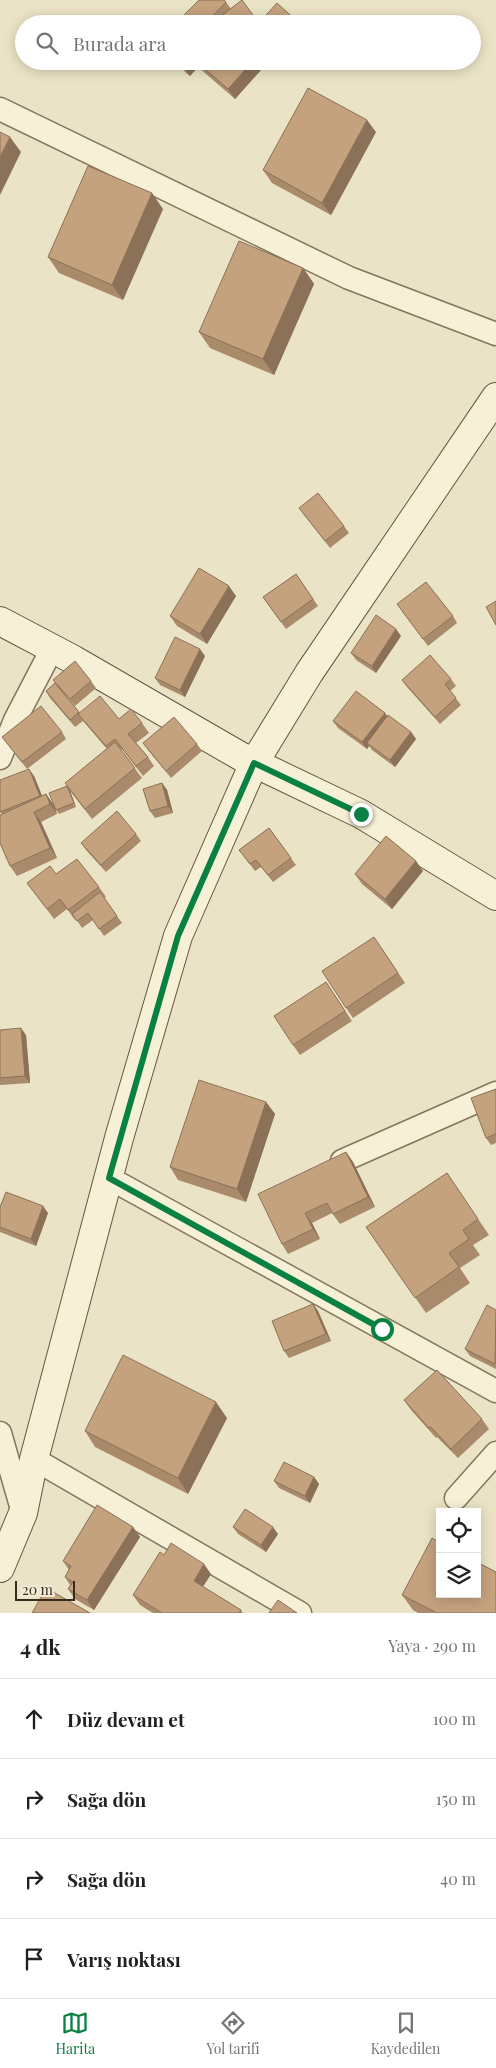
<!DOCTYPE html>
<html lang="tr">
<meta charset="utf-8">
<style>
:root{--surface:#fff;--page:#f2f2f2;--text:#202124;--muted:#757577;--line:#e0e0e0;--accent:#0b8043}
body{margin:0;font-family:"Playfair Display",serif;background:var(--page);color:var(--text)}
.controls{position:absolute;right:15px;bottom:15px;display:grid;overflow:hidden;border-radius:0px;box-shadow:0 2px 12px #0003}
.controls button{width:45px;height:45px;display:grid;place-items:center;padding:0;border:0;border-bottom:1px solid var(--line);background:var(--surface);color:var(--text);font:25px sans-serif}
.scale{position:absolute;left:15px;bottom:12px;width:60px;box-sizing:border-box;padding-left:5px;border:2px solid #352c1f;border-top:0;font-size:14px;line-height:18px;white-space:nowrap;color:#352c1f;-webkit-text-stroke:4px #f2ecd4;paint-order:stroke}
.stop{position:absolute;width:15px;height:15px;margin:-11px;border:4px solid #0b8043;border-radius:50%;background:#fff}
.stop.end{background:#0b8043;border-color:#fff;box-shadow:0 1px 5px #0008}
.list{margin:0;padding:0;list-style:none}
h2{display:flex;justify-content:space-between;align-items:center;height:65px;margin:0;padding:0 20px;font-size:21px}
h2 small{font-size:16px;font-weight:400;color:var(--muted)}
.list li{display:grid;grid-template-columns:32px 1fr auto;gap:15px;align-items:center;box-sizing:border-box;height:80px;padding:0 20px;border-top:1px solid var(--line)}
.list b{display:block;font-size:19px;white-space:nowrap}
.list em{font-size:16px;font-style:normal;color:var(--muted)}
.icon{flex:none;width:28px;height:28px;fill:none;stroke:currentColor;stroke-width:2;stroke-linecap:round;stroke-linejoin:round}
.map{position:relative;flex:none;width:496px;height:1613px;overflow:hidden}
.search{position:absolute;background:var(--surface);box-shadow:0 2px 12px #0003;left:15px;right:15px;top:15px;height:55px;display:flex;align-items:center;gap:12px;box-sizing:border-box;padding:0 18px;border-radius:28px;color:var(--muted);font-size:19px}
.sheet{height:385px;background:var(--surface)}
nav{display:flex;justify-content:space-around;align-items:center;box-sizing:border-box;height:70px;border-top:1px solid var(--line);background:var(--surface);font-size:14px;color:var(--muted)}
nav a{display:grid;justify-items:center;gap:2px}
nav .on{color:var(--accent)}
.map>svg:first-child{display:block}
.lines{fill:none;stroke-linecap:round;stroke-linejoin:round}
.street-casing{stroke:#84755c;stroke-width:25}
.secondary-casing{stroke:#655640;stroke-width:30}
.street{stroke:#f6f0d7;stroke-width:22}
.secondary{stroke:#f6f0d7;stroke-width:28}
.wall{fill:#a98b6c}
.shaded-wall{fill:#8a7158}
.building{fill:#c5a27e;stroke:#8a7158}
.route{stroke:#0b8043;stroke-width:6}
</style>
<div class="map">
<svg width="496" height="1613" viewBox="0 0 496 1613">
<rect width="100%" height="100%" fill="#eae3c5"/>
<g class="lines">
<!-- street casing -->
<g class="street-casing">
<path id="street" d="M0,109L349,278L496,334
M0,758L15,720L52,649
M342,1161L496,1093
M109,1178L496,1391
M0,1433L23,1513
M34,1459L300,1613
M456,1498L496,1453"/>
</g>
<!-- secondary casing -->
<g class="secondary-casing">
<path id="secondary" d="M0,621L74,660L242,757L361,814L496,896
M0,1568L23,1513L34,1459L119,1138L178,936L254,763L309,673L496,397"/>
</g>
<!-- street -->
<use href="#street" class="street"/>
<!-- secondary -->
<use href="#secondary" class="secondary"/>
</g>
<!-- wall -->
<path class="wall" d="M226,2L231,9L259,23L298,22L299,24H226L222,18L216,24H190L184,15Z
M178,61H255L261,70L235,99L198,67L190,76L185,72Z
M376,132L331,215L272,183L263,170Z
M163,209L123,300L59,273L48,257Z
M303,268L314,284L274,375L210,348L199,332Z
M299,508L344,526L349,533L330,548Z
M296,574L318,606L286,629L263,597Z
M236,596L207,644L177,626L170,616Z
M402,611L453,616L457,623L428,646Z
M401,636L376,673L356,660L351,653Z
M205,656L185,697L160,685L155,678Z
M451,679L456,686L450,691L461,705L440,724L407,687L402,680Z
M53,680L91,681L96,688L75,706Z
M55,683L80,713L142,723L149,733L136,743L148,757L154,766L143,776L122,749L121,750L142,778L92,819L70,791L76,807L59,814L56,810L66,786L107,749L83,721L75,727L50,698L46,691Z
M385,713L387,716L411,732L416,739L395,767L372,750L369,746L367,749L338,728L333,721Z
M62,732L66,739L27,769L2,737Z
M143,743L197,744L202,751L171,778L148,750Z
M34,776L42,796L46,794L53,804L57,814L41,822L57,858L17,876L10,866L2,814L0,812Z
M162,783L167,790L173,813L155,818L150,811Z
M269,828L296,865L273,882L261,867L255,871L239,850Z
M136,834L141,841L106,872L86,850L81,843Z
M416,861L423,871L392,909L362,884L355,874Z
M56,874L99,887L106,897L104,898L122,923L104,936L93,920L82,928L76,919L75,920L67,909L54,919L27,883Z
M381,947L405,983L353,1018L346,1008Z
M326,982L352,1021L300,1055L293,1045Z
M0,1030L26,1035L30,1083L0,1085Z
M496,1089V1143L491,1145L486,1138Z
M266,1102L275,1114L246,1202L178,1180L170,1167Z
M346,1152L353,1162L375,1207L340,1224L332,1213L312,1223L320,1239L288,1254L282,1244Z
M447,1173L489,1235L473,1245L480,1255L460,1268L470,1283L426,1313L366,1227Z
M0,1207L48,1213L36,1246L0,1232Z
M313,1304L318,1311L331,1341L289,1358L284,1351Z
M496,1310V1369L470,1356L465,1349Z
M404,1400L482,1419L489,1429L458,1458L437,1437L436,1438L411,1410Z
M227,1418L188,1494L95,1447L85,1431Z
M314,1477L319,1484L310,1503L279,1488L274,1481Z
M133,1527L140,1537L94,1610L75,1599L68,1589L70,1585L65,1577L69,1570L63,1561Z
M233,1527L278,1534L266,1552L238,1534Z
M164,1555L211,1574L203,1587L241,1610L243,1613H153L140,1605L133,1595Z
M402,1595L496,1613H418L413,1610Z"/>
<!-- shaded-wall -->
<path class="shaded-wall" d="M187,61H194L198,67L190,76L183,66Z
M253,61H255L261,70L235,99L228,89Z
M367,120L376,132L331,215L322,203Z
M10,137L21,152L0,195V157Z
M152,193L163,209L123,300L112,285Z
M303,268L314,284L274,375L263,359Z
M229,586L236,596L207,644L200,634Z
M396,629L401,636L376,673L372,666Z
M200,649L205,656L185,697L180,690Z
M385,713L389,720L367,743L369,746L367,749L362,742Z
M411,732L416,739L395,767L390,760Z
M29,769L34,776L45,803L40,796Z
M162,783L167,790L173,813L168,806Z
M67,787L70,791L76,807L74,803Z
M46,794L53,804L57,814L50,804Z
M34,812L41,822L57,858L50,848Z
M416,861L423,871L392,909L385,899Z
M21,1028L26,1035L30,1083L25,1076Z
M266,1102L275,1114L246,1202L237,1189Z
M346,1152L353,1162L375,1207L368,1197Z
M43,1206L48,1213L36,1246L31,1239Z
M305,1213L312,1223L320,1239L313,1229Z
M313,1304L318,1311L331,1341L326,1334Z
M216,1402L227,1418L188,1494L178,1478Z
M314,1477L319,1484L310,1503L305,1496Z
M133,1527L140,1537L94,1610L87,1600Z
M273,1527L278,1534L266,1552L261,1545Z
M204,1564L211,1574L200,1591L194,1581Z"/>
<!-- building -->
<path class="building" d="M199,0H224L226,2L205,24H192L184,15Z
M242,0L259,23L277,3L298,22L296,24H227L221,16Z
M178,61H187L183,66L178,62Z
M196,61H253L228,89Z
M308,88L367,120L322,203L263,170Z
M0,132L10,137L0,157Z
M88,166L152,193L112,285L48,257Z
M239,241L303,268L263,359L199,332Z
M318,493L344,526L325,541L299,508Z
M199,568L229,586L200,634L170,616Z
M296,574L313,599L281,622L263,597Z
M426,582L453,616L423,639L397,604Z
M496,601V625L486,607Z
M376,615L396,629L372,666L351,653Z
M175,637L200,649L180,690L155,678Z
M430,655L451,679L445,684L456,698L435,717L402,680Z
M75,661L91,681L70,699L53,680Z
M55,683L79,712L70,720L46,691Z
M356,691L385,713L362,742L333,721Z
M100,696L119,719L131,709L142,723L128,734L148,757L136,766L115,739L106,746L78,714Z
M41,706L62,732L22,762L2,737Z
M388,715L411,732L390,760L367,743Z
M174,717L197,744L166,771L143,743Z
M115,742L135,768L85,809L65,783Z
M29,769L40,796L0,812V780Z
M162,783L168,806L150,811L143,789Z
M67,786L74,803L56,810L49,793Z
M46,794L50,804L34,812L50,848L10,866L0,843V815Z
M117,811L136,834L101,865L81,843Z
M269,828L291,858L268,875L256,860L250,864L239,850Z
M386,836L416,861L385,899L355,874Z
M77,859L99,887L68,910L60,899L47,909L27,883L50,866L56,874Z
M100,892L117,916L99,929L88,913L77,921L72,914Z
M374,937L398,973L346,1008L322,971Z
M326,982L345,1011L293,1045L274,1016Z
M21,1028L25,1076L0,1078V1030Z
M199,1080L266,1102L237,1189L170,1167Z
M496,1089V1134L486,1138L471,1098Z
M346,1152L368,1197L333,1214L327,1203L305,1213L313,1229L282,1244L258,1194Z
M447,1173L478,1219L463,1230L469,1239L449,1253L459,1267L415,1298L366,1227Z
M6,1192L43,1206L31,1239L0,1227V1207Z
M313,1304L326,1334L284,1351L272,1321Z
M487,1305L496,1310L495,1364L465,1349Z
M123,1355L216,1402L178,1478L85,1431Z
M437,1370L482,1419L451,1449L431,1427L429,1428L404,1400Z
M284,1462L314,1477L305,1496L274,1481Z
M97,1505L133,1527L87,1600L68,1589L73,1582L65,1577L71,1566L63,1561Z
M245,1509L273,1527L261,1545L233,1527Z
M432,1538L440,1543V1594H477V1562L496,1572V1613H437L402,1595Z
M171,1543L204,1564L194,1581L241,1610L239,1613H162L133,1595L160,1552L164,1555Z
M46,1588L90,1613H32Z
M278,1600L297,1613H269Z"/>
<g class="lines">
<!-- route -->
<path class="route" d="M361,814L254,763L178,936L109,1178L382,1329"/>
</g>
</svg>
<div class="controls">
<button><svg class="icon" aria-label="locate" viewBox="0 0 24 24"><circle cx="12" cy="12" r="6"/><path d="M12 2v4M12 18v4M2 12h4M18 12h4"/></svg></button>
<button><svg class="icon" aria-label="layers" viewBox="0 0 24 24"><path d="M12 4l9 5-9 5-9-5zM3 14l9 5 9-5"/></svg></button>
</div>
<div class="scale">20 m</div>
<div class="stop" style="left:382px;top:1329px"></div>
<div class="stop end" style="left:361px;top:814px"></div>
<div class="search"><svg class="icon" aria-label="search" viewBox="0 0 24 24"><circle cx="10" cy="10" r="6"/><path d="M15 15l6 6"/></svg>Burada ara</div>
</div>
<section class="sheet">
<h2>4 dk<small>Yaya · 290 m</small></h2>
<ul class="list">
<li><svg class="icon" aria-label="ahead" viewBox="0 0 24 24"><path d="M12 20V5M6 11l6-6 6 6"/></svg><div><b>Düz devam et</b></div><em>100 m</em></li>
<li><svg class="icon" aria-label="right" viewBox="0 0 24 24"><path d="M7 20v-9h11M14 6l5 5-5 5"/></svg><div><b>Sağa dön</b></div><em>150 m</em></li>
<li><svg class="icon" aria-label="right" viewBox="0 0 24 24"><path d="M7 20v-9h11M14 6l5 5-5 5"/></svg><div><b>Sağa dön</b></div><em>40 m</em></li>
<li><svg class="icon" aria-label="arrive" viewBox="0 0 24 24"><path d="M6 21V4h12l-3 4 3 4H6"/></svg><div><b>Varış noktası</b></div></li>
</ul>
</section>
<nav>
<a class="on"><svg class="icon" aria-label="map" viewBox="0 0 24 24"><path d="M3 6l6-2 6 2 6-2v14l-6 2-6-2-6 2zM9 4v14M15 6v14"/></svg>Harita</a>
<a><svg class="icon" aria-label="directions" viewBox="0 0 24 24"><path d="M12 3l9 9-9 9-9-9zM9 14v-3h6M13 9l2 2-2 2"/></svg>Yol tarifi</a>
<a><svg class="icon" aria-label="saved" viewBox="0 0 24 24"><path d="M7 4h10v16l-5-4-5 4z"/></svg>Kaydedilen</a>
</nav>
